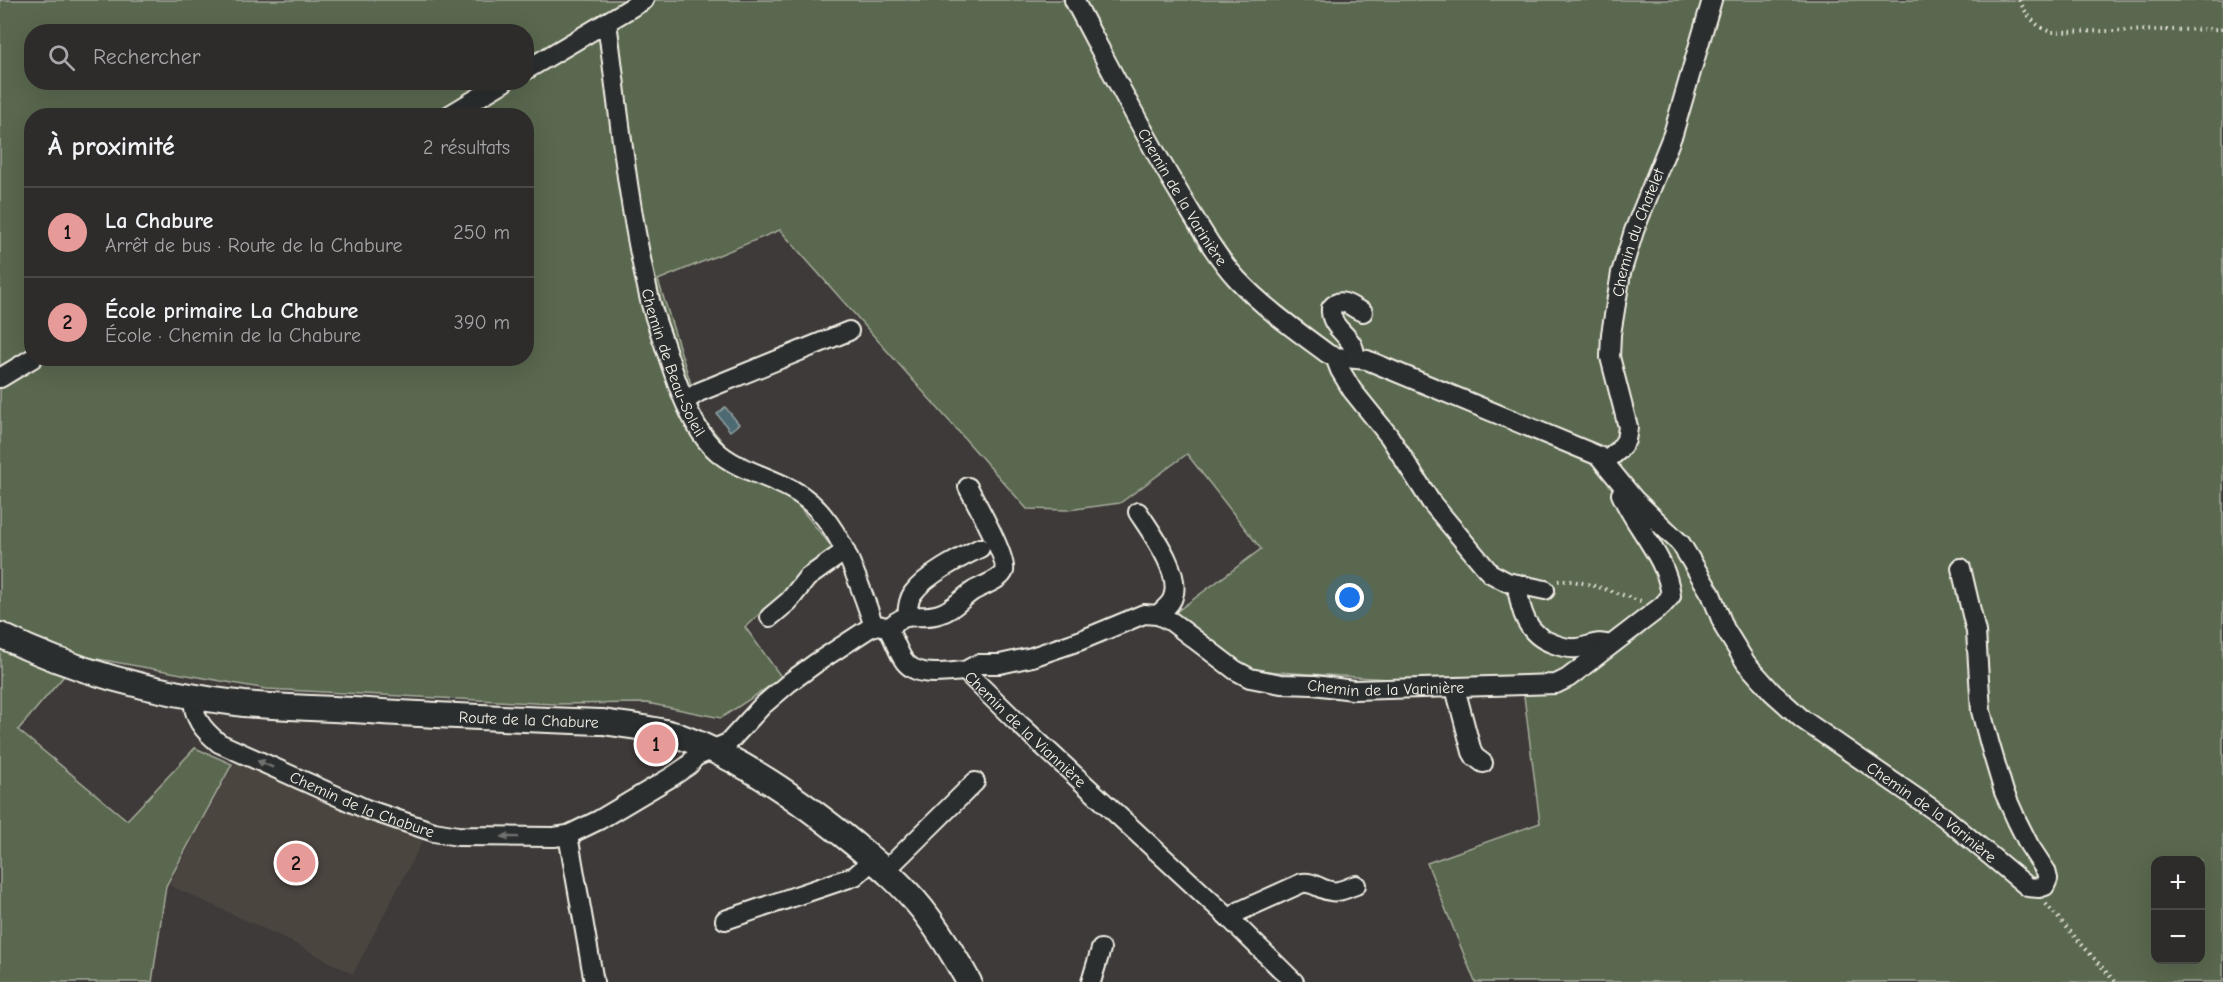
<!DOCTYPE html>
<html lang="fr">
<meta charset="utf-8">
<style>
:root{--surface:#2e2c2b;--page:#363433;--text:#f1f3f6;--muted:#a7a7a9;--line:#494847;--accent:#e69b98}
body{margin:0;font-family:"Comic Neue",sans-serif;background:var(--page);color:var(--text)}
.controls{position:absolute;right:18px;bottom:18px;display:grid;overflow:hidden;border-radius:12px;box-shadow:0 6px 24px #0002}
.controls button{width:54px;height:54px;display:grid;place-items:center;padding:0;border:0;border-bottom:2px solid var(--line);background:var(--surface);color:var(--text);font:30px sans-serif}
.you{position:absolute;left:1350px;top:598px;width:21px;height:21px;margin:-15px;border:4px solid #fff;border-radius:50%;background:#1a73e8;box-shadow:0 0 0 9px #1a73e833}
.badge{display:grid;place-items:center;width:39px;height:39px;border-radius:50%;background:var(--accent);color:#111;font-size:20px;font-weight:700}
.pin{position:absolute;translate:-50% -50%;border:3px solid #fff;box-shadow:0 2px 6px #0006}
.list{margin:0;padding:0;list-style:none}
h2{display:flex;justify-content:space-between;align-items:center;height:78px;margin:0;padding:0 24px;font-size:26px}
h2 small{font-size:20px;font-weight:400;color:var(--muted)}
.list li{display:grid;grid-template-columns:39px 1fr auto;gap:18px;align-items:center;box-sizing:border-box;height:90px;padding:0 24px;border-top:2px solid var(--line)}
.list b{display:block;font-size:22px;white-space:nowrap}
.list p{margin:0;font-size:20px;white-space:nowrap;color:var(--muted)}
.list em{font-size:20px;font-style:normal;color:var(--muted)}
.icon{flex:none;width:33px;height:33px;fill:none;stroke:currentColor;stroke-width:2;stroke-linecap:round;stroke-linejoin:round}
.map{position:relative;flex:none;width:2223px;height:982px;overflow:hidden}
.search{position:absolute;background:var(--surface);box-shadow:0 6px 24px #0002;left:24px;top:24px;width:510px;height:66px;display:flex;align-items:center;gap:15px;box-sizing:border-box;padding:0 21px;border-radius:24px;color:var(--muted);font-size:22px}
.panel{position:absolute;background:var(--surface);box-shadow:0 6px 24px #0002;left:24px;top:108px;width:510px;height:258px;border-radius:24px}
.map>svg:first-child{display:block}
.built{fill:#4c4441}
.green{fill:#5a6850;stroke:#a7ac9c;stroke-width:1.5;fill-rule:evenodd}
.water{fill:#4d6971;stroke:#909fa1;stroke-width:1.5}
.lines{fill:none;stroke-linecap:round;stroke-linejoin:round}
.minor-casing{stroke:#f4f1e8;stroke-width:22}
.major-casing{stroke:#f4f1e8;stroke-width:28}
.path{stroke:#f4f1e8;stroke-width:4;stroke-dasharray:1.5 4.5;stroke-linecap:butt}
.minor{stroke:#2a2d2e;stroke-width:18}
.major{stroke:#2a2d2e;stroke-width:24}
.oneway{fill:#71726f}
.labels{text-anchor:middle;stroke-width:4.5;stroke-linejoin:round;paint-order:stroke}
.street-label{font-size:16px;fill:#f4f1e8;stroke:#2a2d2e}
</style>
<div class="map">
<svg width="2223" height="982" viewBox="0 0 2223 982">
<rect width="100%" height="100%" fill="#3e3a39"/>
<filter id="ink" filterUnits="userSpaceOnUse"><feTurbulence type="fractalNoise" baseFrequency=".0167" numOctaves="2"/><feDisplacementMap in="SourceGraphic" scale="12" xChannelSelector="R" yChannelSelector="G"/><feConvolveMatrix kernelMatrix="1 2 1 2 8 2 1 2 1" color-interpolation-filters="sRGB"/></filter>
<g filter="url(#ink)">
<!-- built -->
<path class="built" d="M235,761L346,809L423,840L353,974L282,937L169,885Z"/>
<!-- green -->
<path class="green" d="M0,0H2223V982H1475L1427,863L1540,823L1522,680L1435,682L1248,670L1172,615L1261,549L1187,454L1120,503L1068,510L1027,509L780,230L658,280L701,416L735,457L795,502L833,548L745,627L782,678L721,718L647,703L553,704L266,689L81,656L18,730L127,820L195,748L232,764L166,886L152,982H0ZM32,32H526V82H32ZM32,116H526V358H32ZM2156,860H2200V960H2156Z"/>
<!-- water -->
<path class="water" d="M725,407L739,424L730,431L717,414Z"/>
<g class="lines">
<!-- minor casing -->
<g class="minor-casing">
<g id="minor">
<path id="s1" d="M1074,0C1109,66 1142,132 1181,196C1198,224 1215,255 1237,279C1264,308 1297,331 1328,354L1335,357L1367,360L1599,456L1634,499L1681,544L1711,594L1725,629L1746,663L1772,692L1802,719L1944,817L2028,887L2039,888L2045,886L2048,879L2046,871L2029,845L2017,821L2004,792L1990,745L1981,711L1976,632L1961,568"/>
<path id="s2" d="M607,22C619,114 628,207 649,296C653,315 661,334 667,353C676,380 688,417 706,440C729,469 760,472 791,489C839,514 857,578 874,626"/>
<path d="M526,70L644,0"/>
<path d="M448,116L504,82"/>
<path d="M1335,357L1340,370L1352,390L1389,436L1431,502L1490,573L1507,582L1545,590"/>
<path d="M1355,357C1356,336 1329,330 1331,308C1342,295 1351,308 1363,312"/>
<path d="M0,378L33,358"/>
<path d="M685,401L699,392L849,331"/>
<path id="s3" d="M1606,461L1619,450L1626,440L1628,427L1610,357L1611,334L1621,273L1634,231L1673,134L1712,0"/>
<path d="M1138,512C1151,532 1182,573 1173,597C1171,605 1163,609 1158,615"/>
<path d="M1517,584C1520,612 1527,635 1554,644C1562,647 1569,649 1577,648C1589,647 1598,640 1609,645"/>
<path d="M907,616C908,608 908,600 913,593C926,575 960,558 980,548"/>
<path d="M770,617L789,601L807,578L845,551"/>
<path d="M888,629C908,608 917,621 939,614C952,611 962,598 973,591C981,586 1001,580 1004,571C1008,559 975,501 968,487"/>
<path id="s4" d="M965,671L978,664H1000L1032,657L1079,641L1144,614L1158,615L1172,622L1235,670L1250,678L1281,684L1314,685L1353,690L1556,684L1568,678L1662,606L1671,596C1667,557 1636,529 1621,494"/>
<path d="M1455,688L1472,752L1475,757L1483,763"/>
<path id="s5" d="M193,696C193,718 202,729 219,743L366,809L434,832L458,836L554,837L568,835L599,820L673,776L689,765L695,757L728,743L762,706L790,682L816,663L868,629C876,625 881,624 888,629C894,638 897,650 903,659C915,679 945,672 965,671L1016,721L1230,919L1294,982"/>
<path d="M568,835L594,982"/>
<path d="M886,870L975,782"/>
<path d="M1230,919L1240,911L1302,883C1313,881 1320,890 1331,891C1339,893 1349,887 1356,885"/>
<path d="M725,920L855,876L873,860"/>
<path d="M1091,982L1101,949"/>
</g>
</g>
<!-- major casing -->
<g class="major-casing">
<g id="major">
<path id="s6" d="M0,635C77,673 159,694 244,704C280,707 317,708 353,710C436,716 520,719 603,722C628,726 655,728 679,736C743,759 801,801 853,843C878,864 902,884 922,909C940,932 955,957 969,982"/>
</g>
</g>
<!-- path -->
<path class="path" d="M2019,0C2027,15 2034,26 2051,32L2223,29
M1558,581C1580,578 1618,594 1641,601
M2046,904L2115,982"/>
<!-- minor -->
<use href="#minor" class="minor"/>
<!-- major -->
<use href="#major" class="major"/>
</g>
<!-- one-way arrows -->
<defs><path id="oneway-solid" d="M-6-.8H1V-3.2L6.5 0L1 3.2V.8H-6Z" transform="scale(1.5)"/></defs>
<g class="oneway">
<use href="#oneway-solid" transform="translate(265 764) rotate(-156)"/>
<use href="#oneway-solid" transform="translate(510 837) rotate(-179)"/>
</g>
</g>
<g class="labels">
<!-- street labels -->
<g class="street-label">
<text dy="6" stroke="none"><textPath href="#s1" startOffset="225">Chemin de la Varinière</textPath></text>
<text dy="6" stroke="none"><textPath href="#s3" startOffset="243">Chemin du Chatelet</textPath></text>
<text dy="6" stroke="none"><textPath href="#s2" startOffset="348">Chemin de Beau-Soleil</textPath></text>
<text dy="6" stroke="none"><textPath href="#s4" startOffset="452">Chemin de la Varinière</textPath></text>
<text dy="6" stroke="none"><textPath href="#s6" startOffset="540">Route de la Chabure</textPath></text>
<text dy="6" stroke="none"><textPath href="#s5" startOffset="996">Chemin de la Viannière</textPath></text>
<text dy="6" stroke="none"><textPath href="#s5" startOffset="212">Chemin de la Chabure</textPath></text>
<text dy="6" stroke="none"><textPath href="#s1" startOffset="1228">Chemin de la Varinière</textPath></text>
</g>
</g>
</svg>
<div class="controls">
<button>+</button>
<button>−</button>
</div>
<div class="you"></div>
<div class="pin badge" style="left:656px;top:744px">1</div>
<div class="pin badge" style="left:296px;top:863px">2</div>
<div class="search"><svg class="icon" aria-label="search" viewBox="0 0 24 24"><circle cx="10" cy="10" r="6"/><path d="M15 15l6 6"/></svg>Rechercher</div>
<section class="panel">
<h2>À proximité<small>2 résultats</small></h2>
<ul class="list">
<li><span class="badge">1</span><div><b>La Chabure</b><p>Arrêt de bus · Route de la Chabure</p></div><em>250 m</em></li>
<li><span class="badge">2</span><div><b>École primaire La Chabure</b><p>École · Chemin de la Chabure</p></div><em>390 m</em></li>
</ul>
</section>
</div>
